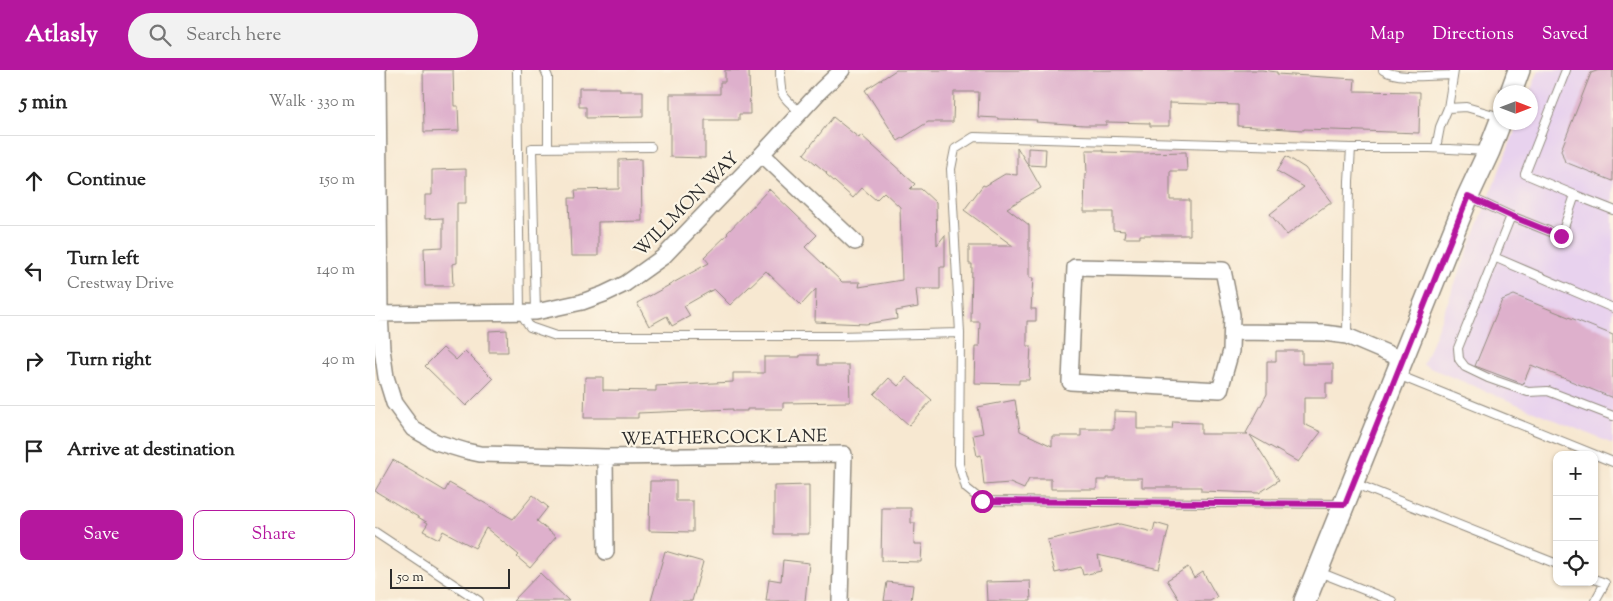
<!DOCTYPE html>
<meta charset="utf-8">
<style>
:root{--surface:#fff;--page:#f2f2f2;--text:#222;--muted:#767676;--line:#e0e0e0;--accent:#b5179e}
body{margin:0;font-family:"Sorts Mill Goudy",serif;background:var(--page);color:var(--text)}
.controls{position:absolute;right:15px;bottom:15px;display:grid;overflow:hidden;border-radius:10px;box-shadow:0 1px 4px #0004}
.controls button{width:45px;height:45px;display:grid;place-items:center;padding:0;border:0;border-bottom:1px solid var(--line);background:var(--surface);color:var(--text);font:25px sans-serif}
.compass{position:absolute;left:1118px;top:15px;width:45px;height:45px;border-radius:50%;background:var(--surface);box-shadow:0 1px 4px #0004;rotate:90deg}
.scale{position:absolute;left:15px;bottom:12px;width:120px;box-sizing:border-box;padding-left:5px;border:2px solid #2b2b2b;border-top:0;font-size:14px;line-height:18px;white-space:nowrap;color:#2b2b2b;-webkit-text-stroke:4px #fcf5e5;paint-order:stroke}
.stop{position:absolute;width:15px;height:15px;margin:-11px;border:4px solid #b5179e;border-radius:50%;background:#fff}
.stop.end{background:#b5179e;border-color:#fff;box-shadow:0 1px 5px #0008}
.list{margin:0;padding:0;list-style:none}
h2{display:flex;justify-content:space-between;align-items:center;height:65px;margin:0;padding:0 20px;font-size:21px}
h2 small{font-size:16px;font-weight:400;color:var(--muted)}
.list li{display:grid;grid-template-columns:32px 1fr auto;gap:15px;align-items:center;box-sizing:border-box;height:90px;padding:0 20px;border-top:1px solid var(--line)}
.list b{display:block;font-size:19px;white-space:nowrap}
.list p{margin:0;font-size:16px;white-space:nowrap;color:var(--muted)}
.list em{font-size:16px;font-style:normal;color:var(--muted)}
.actions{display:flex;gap:10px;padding:15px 20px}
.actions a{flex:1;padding:11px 0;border:1px solid var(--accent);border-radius:10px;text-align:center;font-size:18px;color:var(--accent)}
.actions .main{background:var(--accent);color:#fff}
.icon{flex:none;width:28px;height:28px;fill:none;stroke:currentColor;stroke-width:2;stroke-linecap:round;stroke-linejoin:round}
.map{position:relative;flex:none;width:1238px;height:531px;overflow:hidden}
header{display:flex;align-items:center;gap:30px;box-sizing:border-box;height:70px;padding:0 25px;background:var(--accent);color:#fff}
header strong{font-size:24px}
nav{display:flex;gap:28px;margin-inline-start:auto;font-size:18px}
.search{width:350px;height:45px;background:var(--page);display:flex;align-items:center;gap:12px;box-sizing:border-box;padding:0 18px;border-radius:28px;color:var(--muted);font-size:19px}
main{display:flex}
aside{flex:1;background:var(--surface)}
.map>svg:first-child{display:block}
.built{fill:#e8d2ee}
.building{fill:#deb0cc}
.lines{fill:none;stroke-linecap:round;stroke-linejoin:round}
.lane-casing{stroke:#918a7e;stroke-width:10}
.street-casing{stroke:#918a7e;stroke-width:18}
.secondary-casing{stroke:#918a7e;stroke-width:24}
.lane{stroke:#fff;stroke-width:8}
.street{stroke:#fff;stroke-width:15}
.secondary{stroke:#fff;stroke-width:21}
.route{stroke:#b5179e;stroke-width:6}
.labels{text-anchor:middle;stroke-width:4.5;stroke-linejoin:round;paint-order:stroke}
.street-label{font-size:18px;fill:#2b2b2b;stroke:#fcf5e5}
</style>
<header>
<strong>Atlasly</strong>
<div class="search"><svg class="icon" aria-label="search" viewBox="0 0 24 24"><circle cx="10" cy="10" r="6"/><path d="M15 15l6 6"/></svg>Search here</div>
<nav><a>Map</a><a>Directions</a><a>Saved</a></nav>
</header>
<main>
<aside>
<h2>5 min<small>Walk · 330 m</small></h2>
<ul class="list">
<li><svg class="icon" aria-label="ahead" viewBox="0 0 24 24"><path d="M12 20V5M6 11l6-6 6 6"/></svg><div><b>Continue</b></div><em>150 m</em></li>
<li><svg class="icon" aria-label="left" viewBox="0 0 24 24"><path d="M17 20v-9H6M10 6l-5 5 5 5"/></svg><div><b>Turn left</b><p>Crestway Drive</p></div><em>140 m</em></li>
<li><svg class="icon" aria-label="right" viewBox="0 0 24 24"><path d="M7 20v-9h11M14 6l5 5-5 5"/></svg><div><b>Turn right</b></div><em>40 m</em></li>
<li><svg class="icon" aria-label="arrive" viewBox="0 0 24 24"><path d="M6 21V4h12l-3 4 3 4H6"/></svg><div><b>Arrive at destination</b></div></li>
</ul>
<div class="actions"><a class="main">Save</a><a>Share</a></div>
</aside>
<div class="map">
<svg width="1238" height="531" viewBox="0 0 1238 531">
<rect width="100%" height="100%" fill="#fcf5e5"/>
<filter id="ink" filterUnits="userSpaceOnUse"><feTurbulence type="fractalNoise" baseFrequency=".02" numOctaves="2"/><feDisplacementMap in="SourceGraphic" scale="10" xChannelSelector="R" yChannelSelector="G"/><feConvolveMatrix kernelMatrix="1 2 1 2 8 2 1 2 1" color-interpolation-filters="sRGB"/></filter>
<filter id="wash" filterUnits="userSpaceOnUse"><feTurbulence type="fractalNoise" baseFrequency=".0096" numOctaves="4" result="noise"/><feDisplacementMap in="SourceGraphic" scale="20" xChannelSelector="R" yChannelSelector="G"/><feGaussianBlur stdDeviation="1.12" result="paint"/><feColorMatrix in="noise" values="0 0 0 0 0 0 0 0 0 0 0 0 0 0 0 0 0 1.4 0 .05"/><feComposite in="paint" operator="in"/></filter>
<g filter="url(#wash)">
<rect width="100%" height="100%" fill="#f7e8d1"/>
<!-- built -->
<path class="built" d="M1164,0H1238V374L1048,295L1143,53L1156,52L1155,22Z"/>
<g id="blocks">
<!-- building -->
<path class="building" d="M48,0H78L79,36H83L84,61L49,62Z
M350,0H374L375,44H364V50H330V88L295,87V24H345V12H350Z
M521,0H887L902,2V4L980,9L979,21L1045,22L1044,63L929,59V60L863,56V35L794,33V56H775V53L731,52V55H710L661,52L662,50L623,49V48L603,47L604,22H579L578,52H553L523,71L490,20Z
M1224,0H1238V111L1190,92L1186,80L1216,3Z
M204,18H245V21H268V47L211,48V37H204Z
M458,47L484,68L486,65L540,114L535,119H546L561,133L562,175L570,165V197H565V219H541L543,237L521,241L522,249L491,254L440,252L441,219L426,235L391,201L355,235L339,219L309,236L315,246L297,256L292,246L274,256L262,233L334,193L329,187L353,164L352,163L394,119L442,165L430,177L467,212H485L484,217L527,210L525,137L509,122L501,130L487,118L478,128L451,104L452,103L429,84Z
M642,77L653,95V78L671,79L670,96L653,95L666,118L632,138L654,155V208H658L656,239H661V251H652V276H656L654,310H644V314L599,313L600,277H604L605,252H596L597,194H594V176H638L589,140L608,115L610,116L630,104L642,105Z
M711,80H728V82L767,83L811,82L812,101H795V130H815V165H765V168H749L750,161L738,160V142H709L710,104H712Z
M911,86L930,98L957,133H954L912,165L895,144L929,117L902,101Z
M266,89L267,151L223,152V186H196L194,128H201L200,120L244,119V90Z
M91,99V133H82V193L77,194L78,216H50L49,178L68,177V148L50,149V125H57V100Z
M1139,225L1238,265V328L1156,295L1148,314L1100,296L1127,230Z
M132,260L133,282H114V261Z
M68,278L81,290L90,281L118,309L91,336L50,296Z
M901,281H927V294H958V313H951V328H929V354L946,362L923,392L875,365L904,410L884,423L826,421V417H767V408H732V410H722V419H676V409H654L649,419L635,413L609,415L606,385L602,386L598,365L608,363L603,337L640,330L645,361L677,376V366H706V359H739V341L762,342V359H797L798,352L826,353V364H873L871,363L892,324V291H901Z
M425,285H443V295H474L475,332L408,333V339H372V341H358V339L263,343V348H209L210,307H228V320L281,321V316L358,312V303H389V287H425Z
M531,307L557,330L534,355L499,324L514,308L523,316Z
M18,390L70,421L74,413L138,449L158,425L173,437L162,451L181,467L155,498L142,487L144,485L111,458L100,478L68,461L64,469L48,461L53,453L0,421Z
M275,411H301V431H318V462L274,461Z
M434,415V464H399V416Z
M507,438H536V453H540L539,474H547L546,492L506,491Z
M780,453L794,457L784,499L723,485L726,501L708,505L706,497L680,503L672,470L745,454L778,462Z
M290,481L328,492L317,531H276Z
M408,490L434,493L430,531H391L394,509L406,511Z
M813,497L819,508L828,502L842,527L835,531H805L792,510Z
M165,503L194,531H138Z
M655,511L656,531H612L611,512Z
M512,512L538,515L536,531H509Z"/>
</g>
</g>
<g filter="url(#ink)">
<use href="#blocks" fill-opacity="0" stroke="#918a7e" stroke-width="1"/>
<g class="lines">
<!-- lane casing -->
<g class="lane-casing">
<path id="lane" d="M142,0L145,242L155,257L181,266H463L585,263
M170,0L173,7V78
M405,0C405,26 406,25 425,42
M1008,0C1022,10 1061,5 1078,5
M1073,38L1079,1
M1061,78L1065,57L1073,38L1091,37L1126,47
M1200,125L1238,140
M1095,127L1136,146L1083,278L1084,289L1090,297L1113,308L1153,322L1173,321L1238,346
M1136,146L1186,166L1200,125L1150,104L1191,0
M1119,187L1238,238
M161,242L157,78L276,77
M972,266L974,111L976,78
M1023,305L1238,392
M979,413L1182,494
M968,434L607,431L591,418L584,394L585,263L576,99L580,79L599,67L976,78H1055L1113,81
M0,462L104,531
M944,502L1017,531
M1219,509L1230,513L1220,531"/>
</g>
<!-- street casing -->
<g class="street-casing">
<path id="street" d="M3,0L5,244L7,279L11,307L19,333L38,359L61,372L91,381L105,384L230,387L469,384L465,531
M387,84L480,172
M700,197L848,200L857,245L856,281L845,320L695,312Z
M0,244L161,242L207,232L229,224L250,214L288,187L387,84L446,20L467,0
M857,262L949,263L972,266L1026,289
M230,387L231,482"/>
</g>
<!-- secondary casing -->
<g class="secondary-casing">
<path id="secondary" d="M1136,22L1144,0
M930,531L1093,126L1114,81L1126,50"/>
</g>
<!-- lane -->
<use href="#lane" class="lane"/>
<!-- street -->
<use href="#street" class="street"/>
<!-- secondary -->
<use href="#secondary" class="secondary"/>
</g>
</g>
<g class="lines" filter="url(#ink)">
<!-- route -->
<path class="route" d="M607,431L970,434L1093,126L1136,146L1186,166"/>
</g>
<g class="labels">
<!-- street labels -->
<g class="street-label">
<text transform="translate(311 134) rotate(-45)" y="6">WILLMON WAY</text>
<text transform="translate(349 367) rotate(-1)" y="6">WEATHERCOCK LANE</text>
</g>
</g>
</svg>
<div class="controls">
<button>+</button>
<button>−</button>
<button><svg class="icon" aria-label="locate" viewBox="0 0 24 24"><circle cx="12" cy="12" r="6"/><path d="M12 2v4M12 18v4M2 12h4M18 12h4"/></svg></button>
</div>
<svg class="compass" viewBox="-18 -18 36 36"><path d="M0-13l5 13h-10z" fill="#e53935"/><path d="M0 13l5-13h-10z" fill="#767676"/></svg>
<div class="scale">50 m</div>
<div class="stop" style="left:607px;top:431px"></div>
<div class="stop end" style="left:1186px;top:166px"></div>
</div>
</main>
